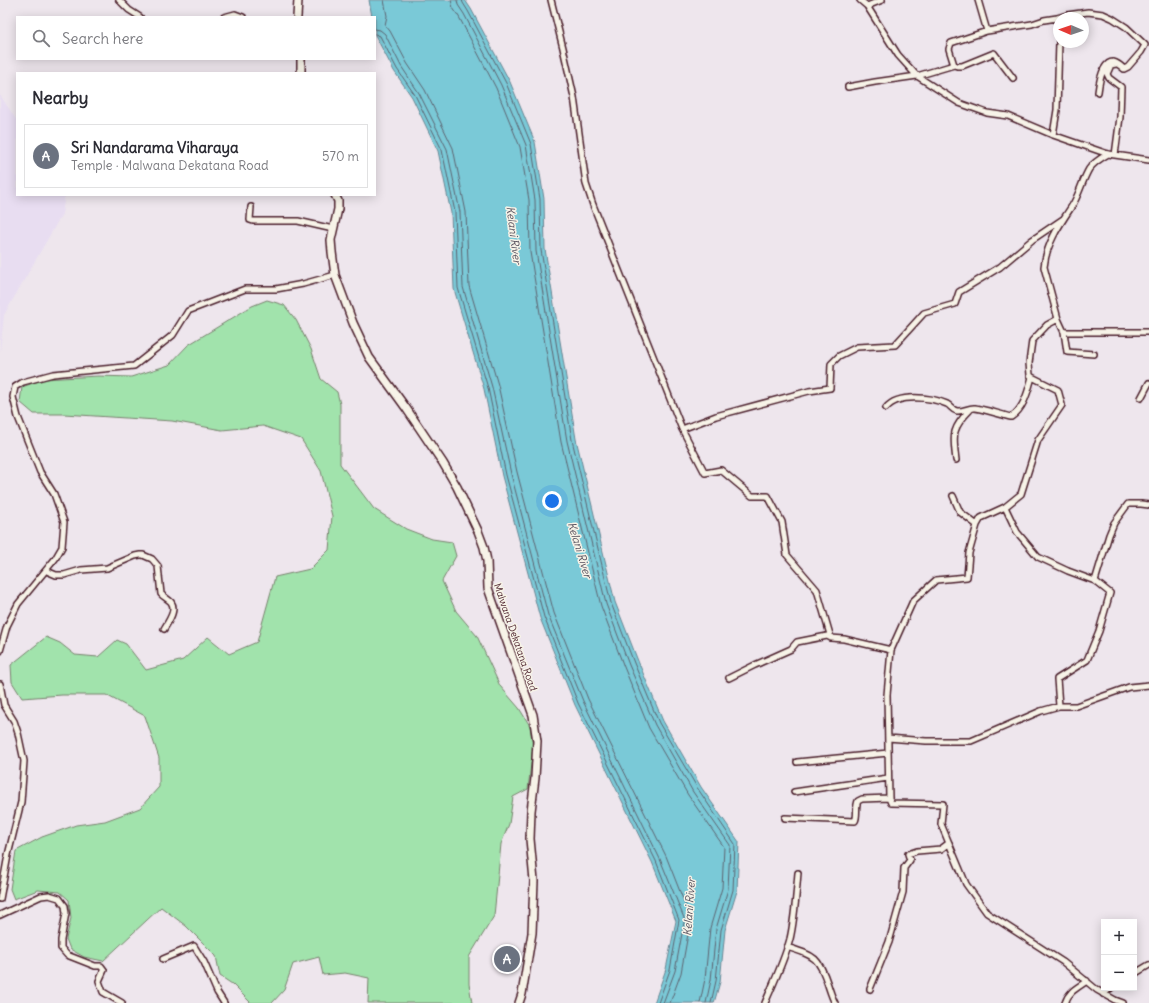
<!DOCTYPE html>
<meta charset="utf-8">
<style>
:root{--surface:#fff;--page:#f2f2f3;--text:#2b2b33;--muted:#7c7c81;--line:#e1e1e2;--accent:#0f766e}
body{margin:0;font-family:Delius,sans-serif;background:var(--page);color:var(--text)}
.controls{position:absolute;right:12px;bottom:12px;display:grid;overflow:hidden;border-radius:0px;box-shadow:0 2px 10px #0003}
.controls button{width:36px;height:36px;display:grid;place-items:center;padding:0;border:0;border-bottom:1px solid var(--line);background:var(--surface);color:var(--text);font:20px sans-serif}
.compass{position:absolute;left:1053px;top:12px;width:36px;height:36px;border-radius:50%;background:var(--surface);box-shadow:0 2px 10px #0003;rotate:272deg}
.you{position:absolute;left:552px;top:501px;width:14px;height:14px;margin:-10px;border:3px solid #fff;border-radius:50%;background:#1a73e8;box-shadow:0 0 0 6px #1a73e833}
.badge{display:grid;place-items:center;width:26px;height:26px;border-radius:50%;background:var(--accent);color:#fff;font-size:13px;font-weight:700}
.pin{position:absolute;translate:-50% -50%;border:2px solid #fff;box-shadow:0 1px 4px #0006}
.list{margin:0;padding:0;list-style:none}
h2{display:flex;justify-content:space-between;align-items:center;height:52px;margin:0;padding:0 16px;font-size:17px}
h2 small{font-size:13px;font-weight:400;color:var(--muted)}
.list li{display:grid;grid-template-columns:26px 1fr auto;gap:12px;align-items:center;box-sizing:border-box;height:64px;margin:0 8px 8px;padding:0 8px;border:1px solid var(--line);border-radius:0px}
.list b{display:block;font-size:15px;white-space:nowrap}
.list p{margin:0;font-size:13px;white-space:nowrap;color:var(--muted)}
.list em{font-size:13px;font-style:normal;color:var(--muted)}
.icon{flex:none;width:22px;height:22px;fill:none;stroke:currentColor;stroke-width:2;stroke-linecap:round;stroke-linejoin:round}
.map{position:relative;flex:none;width:1149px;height:1003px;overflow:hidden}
.search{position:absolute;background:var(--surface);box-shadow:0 2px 10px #0003;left:16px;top:16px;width:360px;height:44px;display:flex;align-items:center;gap:10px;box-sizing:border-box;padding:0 14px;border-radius:0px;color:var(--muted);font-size:15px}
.panel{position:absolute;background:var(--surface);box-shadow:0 2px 10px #0003;left:16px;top:72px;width:360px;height:124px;border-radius:0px}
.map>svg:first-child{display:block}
.built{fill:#e8ddf1}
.green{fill:#a1e3ac;stroke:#76816c}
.water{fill:#7ac9d7;stroke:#678592}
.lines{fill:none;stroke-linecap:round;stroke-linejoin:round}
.shore{stroke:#5d6370;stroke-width:1}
.minor-casing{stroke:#4a1f2b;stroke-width:8}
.secondary-casing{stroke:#4a1f2b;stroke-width:10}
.minor{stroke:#f7f3e8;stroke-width:5}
.secondary{stroke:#f7f3e8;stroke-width:7}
.labels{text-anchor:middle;stroke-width:3;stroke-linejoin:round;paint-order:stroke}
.street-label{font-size:10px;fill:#4a1f2b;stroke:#f7f3e8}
.water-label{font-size:11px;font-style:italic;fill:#58525f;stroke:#f7f3e8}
</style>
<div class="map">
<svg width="1149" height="1003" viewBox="0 0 1149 1003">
<rect width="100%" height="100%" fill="#eee6ed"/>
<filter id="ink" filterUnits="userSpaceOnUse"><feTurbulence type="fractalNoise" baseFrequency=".025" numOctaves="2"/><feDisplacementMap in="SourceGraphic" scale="8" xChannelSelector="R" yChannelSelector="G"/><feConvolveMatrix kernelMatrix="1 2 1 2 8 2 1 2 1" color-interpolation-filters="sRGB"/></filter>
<g filter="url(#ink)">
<!-- built -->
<path class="built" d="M0,95L17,121V195H65L62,214L4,315L0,352Z"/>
<!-- green -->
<path class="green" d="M267,300L284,305L296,320L311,349L321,379L337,392L340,404V464L374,509L406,529L432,539L452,542L456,556L442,581L456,611L477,636L500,686L519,708L530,726L533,747L528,789L513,797L509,824L501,844L494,916L469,957V984L472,1003H368L369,978L345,973L323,975L319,957L293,964L284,990L272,1003H251L232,984L220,976L216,956L186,926L161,907L103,961L84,957L70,949L66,939L71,918L69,900L60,892L38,890L14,899L10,889L16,851L42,837L76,825L105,821L140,808L159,787V758L145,716L106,695H62L22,698L12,682L11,665L46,637L60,643L75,655L98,657L117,640L126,644L146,670L183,660L208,637L229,654L257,642L275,577L310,569L329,550L332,516L321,471L301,439L263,426L222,430L172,421L64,414H34L20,402L22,387L44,379L98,376L131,377L169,365L188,345L252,306Z"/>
<!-- water -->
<path class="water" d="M369,0H465L471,9L510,82L535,142L544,199L545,249L576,439L615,602L638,661L663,721L701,787L739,842L737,891L725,930L720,982L714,1003H654L666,969L676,921L652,862L575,705L540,618L502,476L484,389L454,289L451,213L438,151L412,97L394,71L375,35V17H372Z"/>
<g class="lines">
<!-- shore -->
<path class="shore" d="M384,0L387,16L385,25L390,31L407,63L425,90L453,148L466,212L469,286L498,385L517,472L554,613L588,699L666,856L690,917V923L681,973L670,1003
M451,0L453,8L459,17L496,88L520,147L529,200L530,252L561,442L601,606L624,667L649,728L688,795L724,847L722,888L710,928L705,979L700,1003
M457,0L458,5L464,14L501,85L526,145L535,200L536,251L567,441L606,604L629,665L655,725L693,792L730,845L728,889L716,929L711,980L706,1003
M462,0L463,3L468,11L506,83L531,144L540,199L541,250L572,440L611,603L634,663L659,723L698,789L735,844L733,890L721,930L716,981L711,1003
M375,29L380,30L385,34L401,66L419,93L447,149L460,212L463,287L492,387L511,474L548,615L583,701L660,859L684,918V923L675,971L663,1003
M375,34L380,36L397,69L415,95L442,150L455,212L458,288L488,388L506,475L544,617L578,703L656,861L679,920L670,970L658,1003"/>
<!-- minor casing -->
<g class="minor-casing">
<path id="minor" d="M119,0L129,10L140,17
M551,0L563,48L574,97L586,184L593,205L682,429L705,473L721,470L752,496H768L782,522L787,555L817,590L831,638
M860,0L867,6L898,55L917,76L959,103L987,113L1008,116L1053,135L1108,154L1149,160
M978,0L987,31
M867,6L882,0
M224,17L235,14L243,17
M1057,18L1059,31
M954,65L949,49L951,43L987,31L1032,24L1044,20L1057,18L1067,15L1088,12L1103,14L1112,18L1126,27L1145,45L1141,52L1128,67L1124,69C1121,66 1117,63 1113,62C1102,62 1099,84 1098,92
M848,87L875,82L917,76L954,65L957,66H962L994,53L1013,78
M1053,135L1057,110L1059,42
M1115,155L1120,117L1121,87L1109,78L1107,74L1111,65L1116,64
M251,207L250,220L253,221H298L333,229
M1058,319L1044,267C1046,244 1060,224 1072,206C1079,195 1082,181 1089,169C1094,162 1101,158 1108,154
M1064,332H1149
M1141,398L1149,383
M886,408C898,393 931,397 947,404C951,406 952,410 957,411C963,412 969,407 975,408C987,410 999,414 1011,417C1024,409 1028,391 1032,377
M682,429L716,416L809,391L830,388L831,364L839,356L857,347L895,345L924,313L955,304L959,292L1000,267L1032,240L1063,219
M956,460C953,435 951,429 970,410
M953,496L960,512L977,525
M1005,507L1017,532L1038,557L1068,571L1095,581
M47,569L49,572L56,575H64L81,570L107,568L135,556L140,555H143L152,559L158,566L161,594C164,597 168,599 171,602C177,610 168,622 164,629
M0,651L7,626L18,604L55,559L62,547L64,522L54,494L40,472L18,417L13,397L15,387L23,382L53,374L134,366L173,335L188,311L245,289H276L303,284L335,275
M729,678L755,665L791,649L797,642L827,636L831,638L844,639L891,650
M0,684L4,705L14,721L18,733L24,761L21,802L8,855L0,899
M1059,706L1057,679L1087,660L1099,631L1110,593L1095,581L1109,535L1114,523L1128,504H1141L1149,505
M888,738L926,741H971L1041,711L1059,706H1076L1129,687L1149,685
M797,762L888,753
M794,792L888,778
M889,798L891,803L943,804L941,824L966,884L987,913L1063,962L1097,990L1115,1000L1123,1003
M785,818L855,821C858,816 855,807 858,801L862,799L889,798L887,695L891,650L913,601L936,580L967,577L969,553L977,525L981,518L1005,507L1021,494L1038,440L1062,405L1058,390L1032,377L1030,375L1029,363L1032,341L1047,325L1058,319L1064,332L1067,352L1094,354
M0,915L41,896L49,895L59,898L65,906L66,913L61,940V948L67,955L95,966H101L104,970L99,981L103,992L122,1003
M787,947C815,956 819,957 828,985C830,991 832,998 835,1003
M163,959L194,946L204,962L217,992L224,1003
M1134,974L1149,965
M870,989L889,942L903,892L904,868L910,860L908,854L917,851L941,849L949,843
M1103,994L1111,988
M765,1003C774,982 784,961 790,939C795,917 796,895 798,873
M1065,1003C1069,991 1077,988 1087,981"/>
</g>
<!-- secondary casing -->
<g class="secondary-casing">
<path id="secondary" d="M297,17L298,0
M301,73V59
M335,195L338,201V209L331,240L332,252L335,275L353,323L369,357L406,408L443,463L457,487L478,531L484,547L487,561L488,588L533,715L537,741L535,778L531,811L530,839L534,881L532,933L522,994L519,1003"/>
</g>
<!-- minor -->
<use href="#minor" class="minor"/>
<!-- secondary -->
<use href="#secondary" class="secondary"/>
</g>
</g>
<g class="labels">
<!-- street labels -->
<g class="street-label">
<text transform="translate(516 637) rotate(71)" y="4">Malwana Dekatana Road</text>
</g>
<!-- water labels -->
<g class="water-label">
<text transform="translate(514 235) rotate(83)" y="4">Kelani River</text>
<text transform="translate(580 550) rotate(73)" y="4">Kelani River</text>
<text transform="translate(689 907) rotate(-86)" y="4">Kelani River</text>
</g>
</g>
</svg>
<div class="controls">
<button>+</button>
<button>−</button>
</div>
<svg class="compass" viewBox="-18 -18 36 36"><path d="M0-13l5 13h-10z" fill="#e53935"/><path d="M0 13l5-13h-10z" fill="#7c7c81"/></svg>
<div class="you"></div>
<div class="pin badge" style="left:507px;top:959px;background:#6b7280">A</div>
<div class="search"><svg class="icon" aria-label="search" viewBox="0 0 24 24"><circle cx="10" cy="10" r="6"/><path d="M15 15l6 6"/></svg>Search here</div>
<section class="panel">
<h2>Nearby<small></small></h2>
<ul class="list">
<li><span class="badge" style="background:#6b7280">A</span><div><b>Sri Nandarama Viharaya</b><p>Temple · Malwana Dekatana Road</p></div><em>570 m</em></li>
</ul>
</section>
</div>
